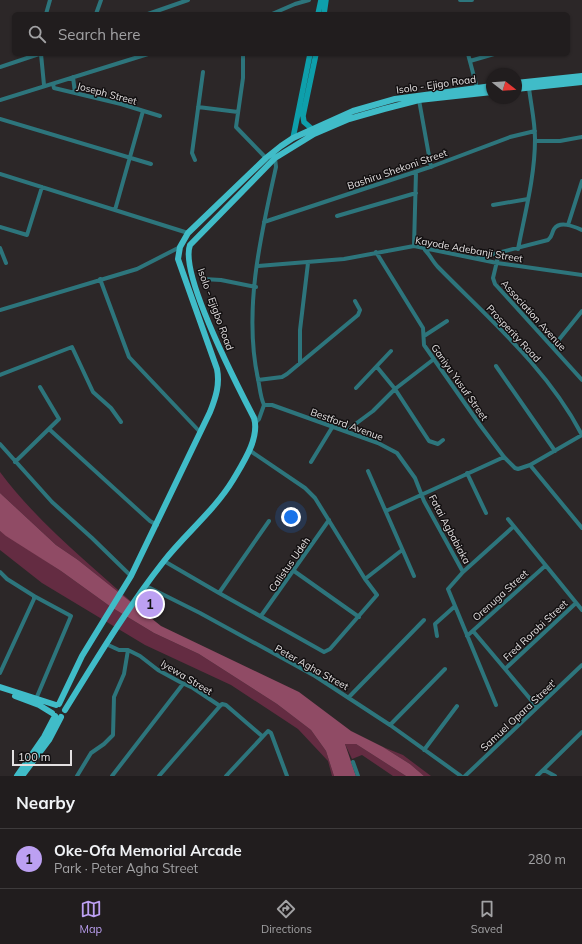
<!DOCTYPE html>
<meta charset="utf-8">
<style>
:root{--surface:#211d1e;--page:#2d2a2b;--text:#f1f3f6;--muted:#a2a2a4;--line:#3e3b3c;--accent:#bca0f2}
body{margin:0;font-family:Mulish,sans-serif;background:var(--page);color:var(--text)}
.compass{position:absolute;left:486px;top:68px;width:36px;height:36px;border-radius:50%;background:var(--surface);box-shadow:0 1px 3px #0004;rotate:107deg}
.scale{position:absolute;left:12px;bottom:10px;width:60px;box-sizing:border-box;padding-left:4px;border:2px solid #e4e0e1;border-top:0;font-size:11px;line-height:14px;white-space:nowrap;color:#e4e0e1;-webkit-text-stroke:3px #131011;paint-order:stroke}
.you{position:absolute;left:291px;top:517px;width:14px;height:14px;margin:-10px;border:3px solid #fff;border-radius:50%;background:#1a73e8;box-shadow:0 0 0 6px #1a73e833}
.badge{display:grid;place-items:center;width:26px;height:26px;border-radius:50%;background:var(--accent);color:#111;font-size:13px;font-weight:700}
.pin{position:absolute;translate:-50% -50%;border:2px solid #fff;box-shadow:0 1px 4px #0006}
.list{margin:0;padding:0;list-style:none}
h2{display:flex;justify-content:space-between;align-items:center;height:52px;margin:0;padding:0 16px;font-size:17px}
h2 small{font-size:13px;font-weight:400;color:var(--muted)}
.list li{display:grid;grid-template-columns:26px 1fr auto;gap:12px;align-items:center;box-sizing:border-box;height:60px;padding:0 16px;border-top:1px solid var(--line)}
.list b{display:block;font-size:15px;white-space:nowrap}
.list p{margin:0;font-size:13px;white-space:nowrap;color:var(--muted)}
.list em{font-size:13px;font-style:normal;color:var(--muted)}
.icon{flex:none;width:22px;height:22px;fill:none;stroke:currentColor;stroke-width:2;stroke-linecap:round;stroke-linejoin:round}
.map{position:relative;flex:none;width:582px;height:776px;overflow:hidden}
.search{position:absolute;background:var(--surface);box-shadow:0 1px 3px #0004;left:12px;right:12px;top:12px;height:44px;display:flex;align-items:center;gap:10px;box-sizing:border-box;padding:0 14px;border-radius:6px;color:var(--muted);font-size:15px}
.sheet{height:112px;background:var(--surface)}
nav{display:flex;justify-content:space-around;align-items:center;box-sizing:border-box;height:56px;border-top:1px solid var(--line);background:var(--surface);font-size:11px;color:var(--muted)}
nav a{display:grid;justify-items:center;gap:2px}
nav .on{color:var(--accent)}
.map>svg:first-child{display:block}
.green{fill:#642c42}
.water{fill:#904b65}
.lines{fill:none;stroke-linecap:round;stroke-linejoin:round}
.street{stroke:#2d757c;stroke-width:4}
.secondary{stroke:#0e9fab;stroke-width:5.5}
.primary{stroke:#40bcc8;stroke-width:6}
.labels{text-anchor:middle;stroke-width:3;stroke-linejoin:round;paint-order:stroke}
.street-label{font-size:10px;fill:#e4e0e1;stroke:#131011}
</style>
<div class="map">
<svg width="582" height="776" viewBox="0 0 582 776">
<rect width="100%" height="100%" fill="#2c2728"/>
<!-- green -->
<path class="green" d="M0,472C35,520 93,567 137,607L78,560L56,545L0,493Z
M0,531L61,571L111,607L154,633L199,654L277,704L311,730L326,751L334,776H332L328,761L298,729L231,685L145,645L42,583L0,550Z
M147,596L159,604L154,612L142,604Z
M345,744H356L406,776H393L362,755L352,759Z
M383,747L403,755L431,776H424L410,764Z"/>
<!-- water -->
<path class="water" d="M0,493L56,545L78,560L161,626L299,692L351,731L383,747L410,764L424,776H406L356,744H345L356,776H334L326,751L311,730L277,704L199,654L154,633L111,607L61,571L6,536L0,531Z"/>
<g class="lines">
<!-- street -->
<path class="street" d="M460,0H472
M46,14L50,0
M96,14L101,0
M148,14L188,0
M272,14L295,4L309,0
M41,54L44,85
M243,54V78L236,127L266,158
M468,54L477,88
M470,61L494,54
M0,67L39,54
M73,77L75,93
M53,84L54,88L121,104L160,116
M0,100L148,54
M419,100L431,167
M198,107L238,112
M0,119L151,164
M535,141H560L582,137
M195,160L192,153L203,72
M0,174L188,233
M493,205L528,199
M115,210L143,111
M337,216L416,193
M264,222L433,166L510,137L535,131
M568,225L582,181
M0,227L27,235L42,187
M414,246L416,172
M0,248L6,263
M518,249C525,213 535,176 535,139C535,122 531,105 529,88
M425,250C430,255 433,262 438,267C489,319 548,369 582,435
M376,252L423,328L424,345L480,425L504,457L515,468L518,469L530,465L582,435
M499,253L493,278L495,284L582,380
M478,258L548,240C553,236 551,234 554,229C560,220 575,227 582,230
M258,266L344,259L414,246L497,263L582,275
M100,279L129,357L200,432
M203,279L221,280L256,287
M0,310L137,269L180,247
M424,336L447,321
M553,347L582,311
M300,363V330L308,263
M496,366L555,451
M377,367L395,389L429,441L438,444L443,440
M0,375L72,347L93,392L111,408L121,422
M258,380L282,377L287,374L358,315L360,310L355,301
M356,388L391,351
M264,405C260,396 260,388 258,379C243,310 261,234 276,167L275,158
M255,423L259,419L264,405H272L378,443L397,453L415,478L424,501L463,572
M49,429L150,521L157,525
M346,431L373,411L395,389L434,359
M0,444L52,502L92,538L131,576
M15,462L59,419L40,387
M311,462L333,426
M530,465L582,528
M368,471L414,576
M467,473L486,513
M386,511L504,457
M508,519L582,610
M164,561L219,593L269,521
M294,571L359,617
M0,572L7,579L34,596V599L0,673
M365,579L402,550
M146,586L200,613L315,676L390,725L461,776
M219,593L324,652L330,649L377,595L365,579L315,498L305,488L249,450
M34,596L71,616L36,699
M261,616L329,520
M473,631L537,707
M437,636L435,624L454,607
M467,636L545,566
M106,644L119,650H128L140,656L158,670L180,682L193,688L220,706L159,776
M505,669L576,603
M349,697L424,620
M496,705L448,589L463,572L513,527
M220,706L222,704L226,705L262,736
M390,725L445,669
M424,750L457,706
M353,762L358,776
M544,770L555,776
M77,776L91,753L104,744L113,735L114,697L124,674L128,650
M112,776L183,684
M226,776L268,731L271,733L287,776
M465,776L582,665
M537,776L582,732"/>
<!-- secondary -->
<path class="secondary" d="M318,14L321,0
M324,14L326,0
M312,129L304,122L303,116L316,54
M293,138L310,54"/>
<!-- primary -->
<path class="primary" d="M516,83L582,76
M516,89L582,82
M0,687L56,705
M15,696L39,705L52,713
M59,704L82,656L131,576L210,412C216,397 220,384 217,369L178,259L180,247L188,233L266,158L281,146L293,138L353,111L395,99L492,86
M65,710C96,660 127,608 164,561C186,533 214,511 233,480C243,463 260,438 254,418C238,387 179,274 190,245L275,158L314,134L349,119L384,109L419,100L492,92
M17,776L44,737L55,716
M22,776L49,740L61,717"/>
</g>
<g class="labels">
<!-- street labels -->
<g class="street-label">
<text transform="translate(436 84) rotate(-8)" y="4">Isolo - Ejigo Road</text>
<text transform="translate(107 93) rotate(15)" y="4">Joseph Street</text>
<text transform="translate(397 169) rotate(-19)" y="4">Bashiru Shekoni Street</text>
<text transform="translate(469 249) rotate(10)" y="4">Kayode Adebanji Street</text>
<text transform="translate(216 309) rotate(70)" y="4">Isolo - Ejigbo Road</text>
<text transform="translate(534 315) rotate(48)" y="4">Association Avenue</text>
<text transform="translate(514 333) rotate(47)" y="4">Prosperity Road</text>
<text transform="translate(460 382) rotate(55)" y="4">Ganiyu Yusuf Street</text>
<text transform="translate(347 424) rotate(20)" y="4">Bestford Avenue</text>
<text transform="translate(450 529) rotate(62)" y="4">Fatai Agbabiaka</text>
<text transform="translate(289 564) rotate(-55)" y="4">Calistus Udeh</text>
<text transform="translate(500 595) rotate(-42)" y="4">Orenuga Street</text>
<text transform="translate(535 630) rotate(-43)" y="4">Fred Rorobi Street</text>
<text transform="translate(312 667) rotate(29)" y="4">Peter Agha Street</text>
<text transform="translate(187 677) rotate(31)" y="4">Iyewa Street</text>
<text transform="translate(518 715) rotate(-43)" y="4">Samuel Opara Street'</text>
</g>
</g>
</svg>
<svg class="compass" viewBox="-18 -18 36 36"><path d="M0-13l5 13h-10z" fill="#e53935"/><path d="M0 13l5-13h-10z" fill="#a2a2a4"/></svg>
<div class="scale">100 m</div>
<div class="you"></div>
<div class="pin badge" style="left:150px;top:604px">1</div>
<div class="search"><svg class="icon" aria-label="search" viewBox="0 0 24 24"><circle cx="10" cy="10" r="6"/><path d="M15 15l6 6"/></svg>Search here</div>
</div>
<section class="sheet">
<h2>Nearby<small></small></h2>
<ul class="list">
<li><span class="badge">1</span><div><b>Oke-Ofa Memorial Arcade</b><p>Park · Peter Agha Street</p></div><em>280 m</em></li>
</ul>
</section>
<nav>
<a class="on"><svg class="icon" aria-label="map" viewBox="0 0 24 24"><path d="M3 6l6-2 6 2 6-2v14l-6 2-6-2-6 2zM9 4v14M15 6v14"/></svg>Map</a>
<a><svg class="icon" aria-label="directions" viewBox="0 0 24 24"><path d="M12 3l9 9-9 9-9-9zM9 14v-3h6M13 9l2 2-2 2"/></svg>Directions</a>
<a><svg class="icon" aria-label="saved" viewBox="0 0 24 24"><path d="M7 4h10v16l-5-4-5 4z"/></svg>Saved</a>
</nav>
